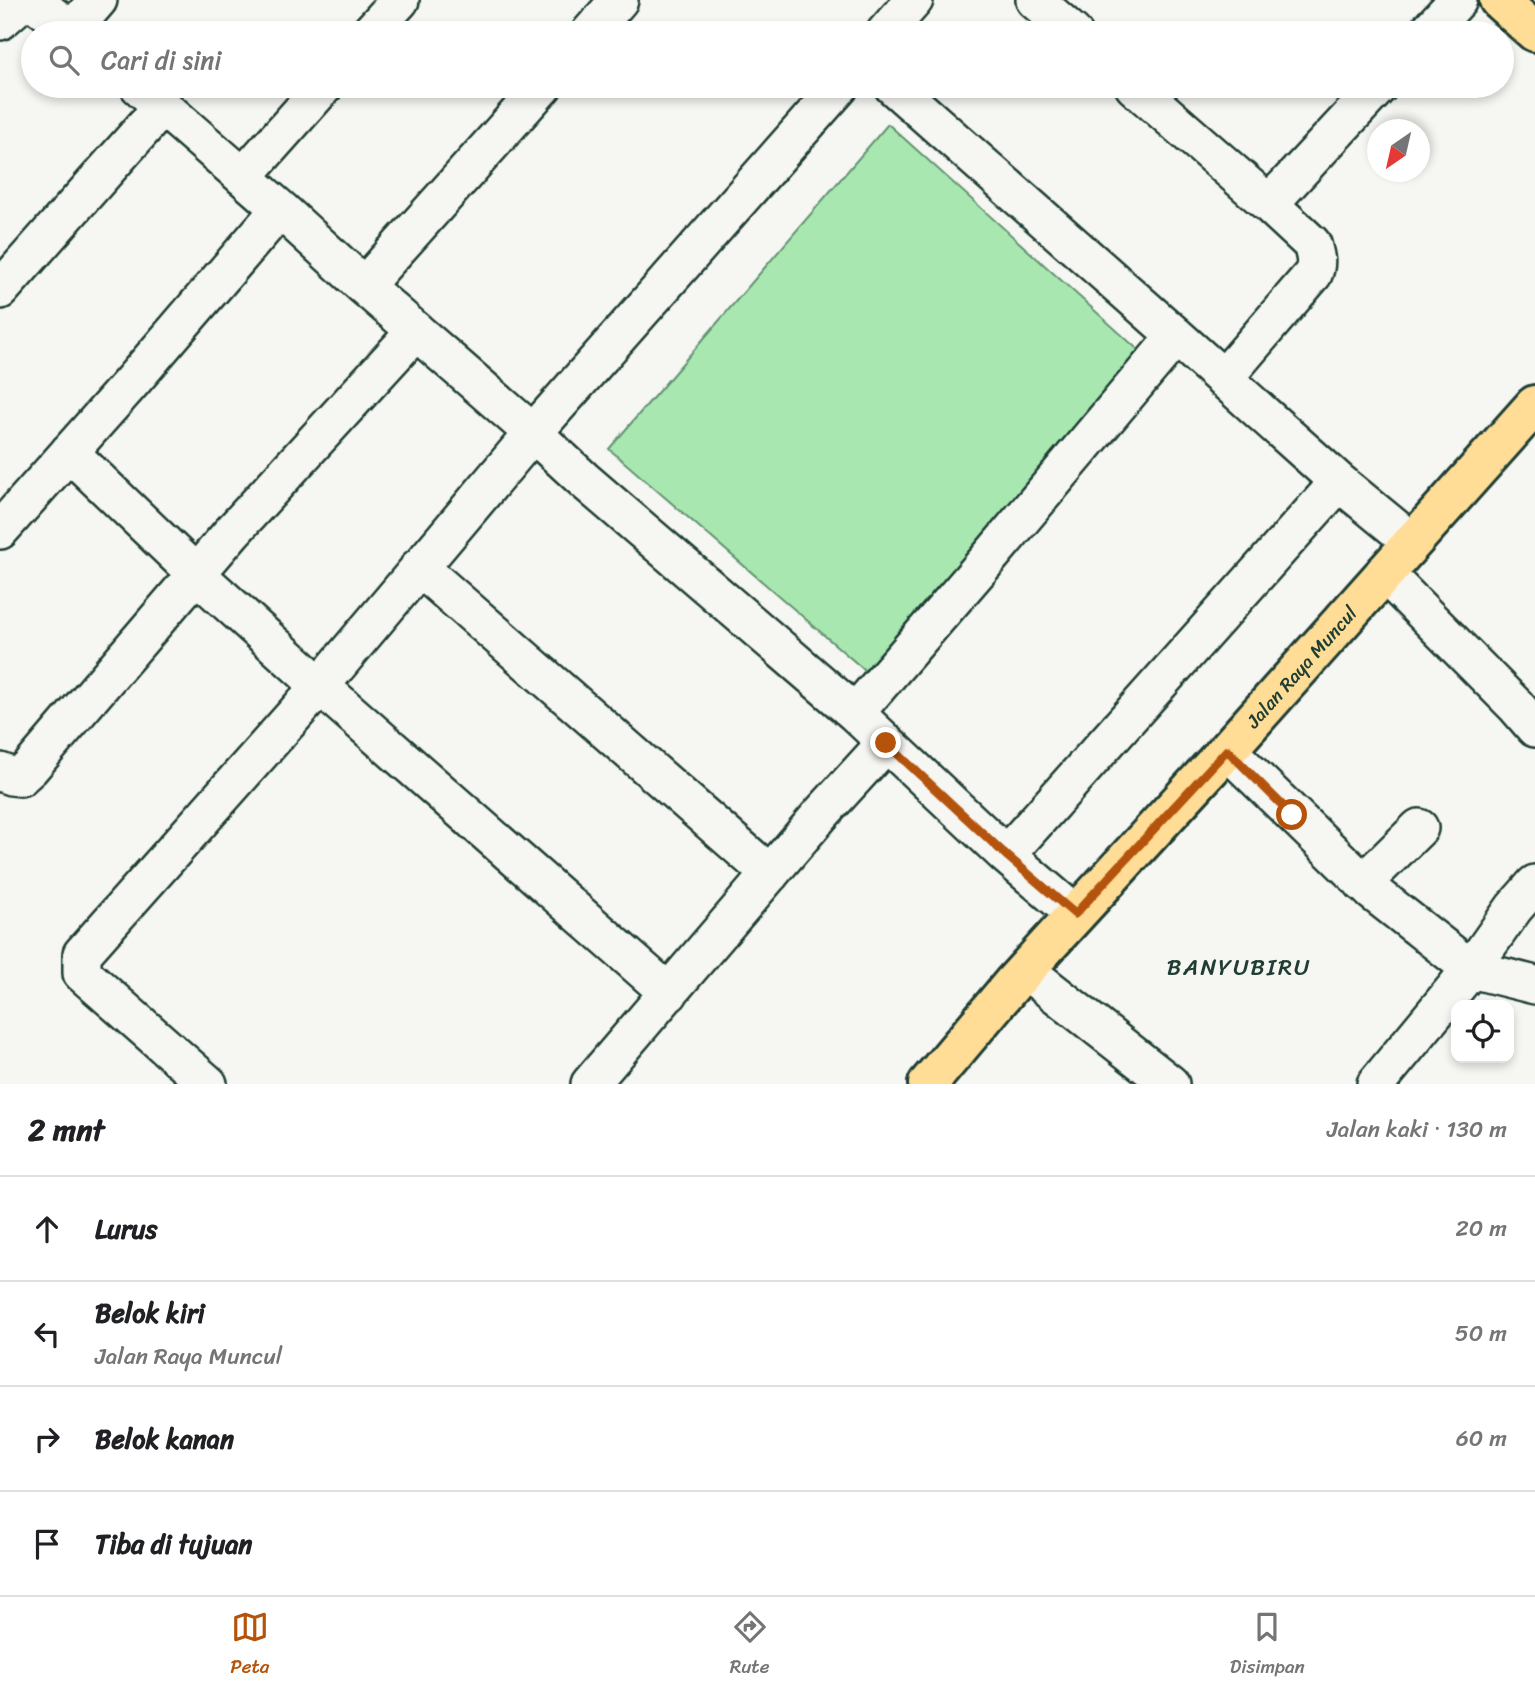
<!DOCTYPE html>
<html lang="id">
<meta charset="utf-8">
<style>
:root{--surface:#fff;--page:#f2f2f2;--text:#202124;--muted:#757577;--line:#e0e0e0;--accent:#b45309}
body{margin:0;font-family:Sriracha,sans-serif;background:var(--page);color:var(--text)}
.controls{position:absolute;right:21px;bottom:21px;display:grid;overflow:hidden;border-radius:14px;box-shadow:0 4px 10px #0003}
.controls button{width:63px;height:63px;display:grid;place-items:center;padding:0;border:0;border-bottom:2px solid var(--line);background:var(--surface);color:var(--text);font:35px sans-serif}
.compass{position:absolute;left:1367px;top:119px;width:63px;height:63px;border-radius:50%;background:var(--surface);box-shadow:0 4px 10px #0003;rotate:214deg}
.stop{position:absolute;width:21px;height:21px;margin:-16px;border:5px solid #b45309;border-radius:50%;background:#fff}
.stop.end{background:#b45309;border-color:#fff;box-shadow:0 2px 7px #0008}
.list{margin:0;padding:0;list-style:none}
h2{display:flex;justify-content:space-between;align-items:center;height:91px;margin:0;padding:0 28px;font-size:30px}
h2 small{font-size:23px;font-weight:400;color:var(--muted)}
.list li{display:grid;grid-template-columns:46px 1fr auto;gap:21px;align-items:center;box-sizing:border-box;height:105px;padding:0 28px;border-top:2px solid var(--line)}
.list b{display:block;font-size:26px;white-space:nowrap}
.list p{margin:0;font-size:23px;white-space:nowrap;color:var(--muted)}
.list em{font-size:23px;font-style:normal;color:var(--muted)}
.icon{flex:none;width:38px;height:38px;fill:none;stroke:currentColor;stroke-width:2;stroke-linecap:round;stroke-linejoin:round}
.map{position:relative;flex:none;width:1535px;height:1084px;overflow:hidden}
.search{position:absolute;background:var(--surface);box-shadow:0 4px 10px #0003;left:21px;right:21px;top:21px;height:77px;display:flex;align-items:center;gap:18px;box-sizing:border-box;padding:0 24px;border-radius:38px;color:var(--muted);font-size:26px}
.sheet{height:511px;background:var(--surface)}
nav{display:flex;justify-content:space-around;align-items:center;box-sizing:border-box;height:98px;border-top:2px solid var(--line);background:var(--surface);font-size:19px;color:var(--muted)}
nav a{display:grid;justify-items:center;gap:4px}
nav .on{color:var(--accent)}
.map>svg:first-child{display:block}
.green{fill:#a8e8b0;stroke:#649272;stroke-width:2}
.lines{fill:none;stroke-linecap:round;stroke-linejoin:round}
.minor-casing{stroke:#1f3d34;stroke-width:42}
.major-casing{stroke:#1f3d34;stroke-width:44}
.minor{stroke:#f6f6f2;stroke-width:37}
.major{stroke:#ffdd96;stroke-width:38}
.route{stroke:#b45309;stroke-width:9}
.labels{text-anchor:middle;stroke-width:5;stroke-linejoin:round;paint-order:stroke}
.street-label{font-size:19px;fill:#1f3d34;stroke:#f6f6f2}
.quarter-label{font-size:23px;letter-spacing:2px;fill:#1f3d34;stroke:#f6f6f2}
</style>
<div class="map">
<svg width="1535" height="1084" viewBox="0 0 1535 1084">
<rect width="100%" height="100%" fill="#f6f6f2"/>
<filter id="ink" filterUnits="userSpaceOnUse"><feTurbulence type="fractalNoise" baseFrequency=".0143" numOctaves="2"/><feDisplacementMap in="SourceGraphic" scale="14" xChannelSelector="R" yChannelSelector="G"/><feConvolveMatrix kernelMatrix="1 2 1 2 8 2 1 2 1" color-interpolation-filters="sRGB"/></filter>
<g filter="url(#ink)">
<!-- green -->
<path class="green" d="M888,124L1144,355L869,674L609,449Z"/>
<g class="lines">
<!-- minor casing -->
<g class="minor-casing">
<path id="minor" d="M30,0L34,2L76,33
M1035,0L1073,33
M0,21L24,0
M72,30L98,0
M370,33L400,0
M590,33L619,0
M885,33L914,0
M1427,33L1458,0
M139,86L280,209L364,286L533,433L585,481L855,713L1006,855L1075,914
M893,86L1176,336L1339,482L1412,542
M1134,86L1269,204L1312,244C1315,255 1318,263 1313,274L1223,379
M243,177L324,86
M1269,204L1379,86
M364,286L543,86
M0,290L163,106
M69,452L196,574L320,686L669,993
M0,530L129,385L280,209
M419,567L770,874
M1384,573L1516,706L1535,728
M855,713L989,558L1176,336
M1227,750L1373,892L1471,969L1535,985
M0,772L11,776L20,777L30,768L232,532L416,331
M1006,855L1339,482
M1363,883L1419,828
M1025,970L1170,1084
M208,1084L82,973V954L320,686L533,433L840,86
M590,1084L821,814L886,743
M1376,1084L1471,969L1514,908L1535,884"/>
</g>
<!-- major casing -->
<g class="major-casing">
<g id="major">
<path d="M1499,0L1535,32"/>
<path id="s1" d="M928,1084L1013,983L1227,750L1535,405"/>
</g>
</g>
<!-- minor -->
<use href="#minor" class="minor"/>
<!-- major -->
<use href="#major" class="major"/>
</g>
</g>
<g class="lines" filter="url(#ink)">
<!-- route -->
<path class="route" d="M886,743L1006,855L1075,914L1227,750L1292,815"/>
</g>
<g class="labels">
<!-- street labels -->
<g class="street-label">
<text dy="7" stroke="none"><textPath href="#s1" startOffset="560">Jalan Raya Muncul</textPath></text>
</g>
<!-- quarter labels -->
<g class="quarter-label">
<text x="1239" y="975">BANYUBIRU</text>
</g>
</g>
</svg>
<div class="controls">
<button><svg class="icon" aria-label="locate" viewBox="0 0 24 24"><circle cx="12" cy="12" r="6"/><path d="M12 2v4M12 18v4M2 12h4M18 12h4"/></svg></button>
</div>
<svg class="compass" viewBox="-18 -18 36 36"><path d="M0-13l5 13h-10z" fill="#e53935"/><path d="M0 13l5-13h-10z" fill="#757577"/></svg>
<div class="stop" style="left:1292px;top:815px"></div>
<div class="stop end" style="left:886px;top:743px"></div>
<div class="search"><svg class="icon" aria-label="search" viewBox="0 0 24 24"><circle cx="10" cy="10" r="6"/><path d="M15 15l6 6"/></svg>Cari di sini</div>
</div>
<section class="sheet">
<h2>2 mnt<small>Jalan kaki · 130 m</small></h2>
<ul class="list">
<li><svg class="icon" aria-label="ahead" viewBox="0 0 24 24"><path d="M12 20V5M6 11l6-6 6 6"/></svg><div><b>Lurus</b></div><em>20 m</em></li>
<li><svg class="icon" aria-label="left" viewBox="0 0 24 24"><path d="M17 20v-9H6M10 6l-5 5 5 5"/></svg><div><b>Belok kiri</b><p>Jalan Raya Muncul</p></div><em>50 m</em></li>
<li><svg class="icon" aria-label="right" viewBox="0 0 24 24"><path d="M7 20v-9h11M14 6l5 5-5 5"/></svg><div><b>Belok kanan</b></div><em>60 m</em></li>
<li><svg class="icon" aria-label="arrive" viewBox="0 0 24 24"><path d="M6 21V4h12l-3 4 3 4H6"/></svg><div><b>Tiba di tujuan</b></div></li>
</ul>
</section>
<nav>
<a class="on"><svg class="icon" aria-label="map" viewBox="0 0 24 24"><path d="M3 6l6-2 6 2 6-2v14l-6 2-6-2-6 2zM9 4v14M15 6v14"/></svg>Peta</a>
<a><svg class="icon" aria-label="directions" viewBox="0 0 24 24"><path d="M12 3l9 9-9 9-9-9zM9 14v-3h6M13 9l2 2-2 2"/></svg>Rute</a>
<a><svg class="icon" aria-label="saved" viewBox="0 0 24 24"><path d="M7 4h10v16l-5-4-5 4z"/></svg>Disimpan</a>
</nav>
